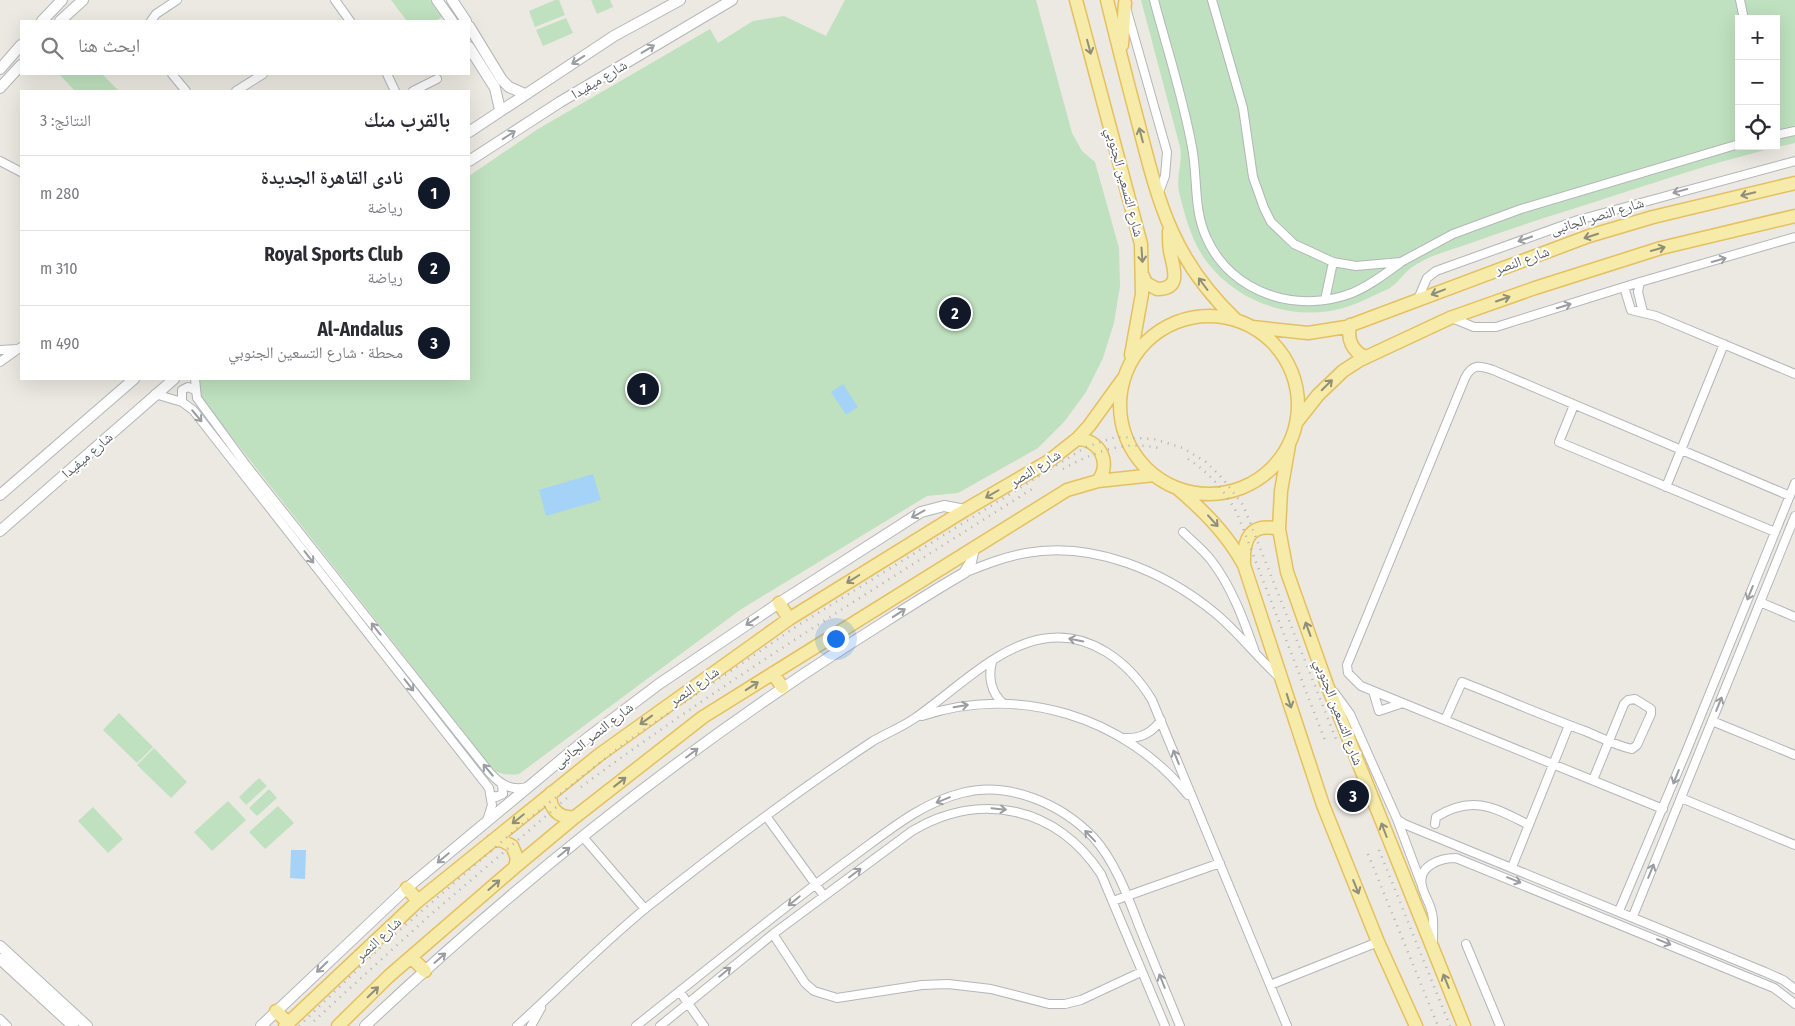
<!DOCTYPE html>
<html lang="ar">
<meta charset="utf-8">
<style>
:root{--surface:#fff;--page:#f7f7f7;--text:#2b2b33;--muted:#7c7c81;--line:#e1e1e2;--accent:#111827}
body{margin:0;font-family:"Fira Sans Condensed","Noto Naskh Arabic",sans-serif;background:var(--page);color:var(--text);direction:rtl}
.controls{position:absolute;right:15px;top:15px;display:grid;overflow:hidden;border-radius:0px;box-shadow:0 5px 20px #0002}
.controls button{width:45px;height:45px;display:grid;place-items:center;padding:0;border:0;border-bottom:1px solid var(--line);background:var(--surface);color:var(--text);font:25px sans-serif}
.you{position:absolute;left:835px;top:638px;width:18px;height:18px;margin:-12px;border:4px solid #fff;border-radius:50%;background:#1a73e8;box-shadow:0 0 0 8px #1a73e833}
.badge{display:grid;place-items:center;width:32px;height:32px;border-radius:50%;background:var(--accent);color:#fff;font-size:16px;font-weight:700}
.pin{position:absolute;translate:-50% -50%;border:2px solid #fff;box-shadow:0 1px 5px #0006}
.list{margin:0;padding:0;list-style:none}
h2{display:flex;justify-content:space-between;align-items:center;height:65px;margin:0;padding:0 20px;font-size:21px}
h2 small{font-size:16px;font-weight:400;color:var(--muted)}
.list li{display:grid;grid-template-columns:32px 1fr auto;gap:15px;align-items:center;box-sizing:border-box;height:75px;padding:0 20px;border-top:1px solid var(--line)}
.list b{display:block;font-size:19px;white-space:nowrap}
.list p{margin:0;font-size:16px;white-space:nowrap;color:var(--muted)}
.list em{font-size:16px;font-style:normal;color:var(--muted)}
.icon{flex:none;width:28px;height:28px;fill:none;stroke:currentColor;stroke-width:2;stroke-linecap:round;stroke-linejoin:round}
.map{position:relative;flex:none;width:1795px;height:1026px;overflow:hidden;direction:ltr}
.search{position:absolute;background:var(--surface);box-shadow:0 5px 20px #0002;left:20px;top:20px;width:450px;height:55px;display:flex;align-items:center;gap:12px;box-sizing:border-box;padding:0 18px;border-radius:0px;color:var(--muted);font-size:19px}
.panel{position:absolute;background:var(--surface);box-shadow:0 5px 20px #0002;left:20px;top:90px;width:450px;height:290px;border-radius:0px;direction:rtl}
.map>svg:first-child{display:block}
.green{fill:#bfe1bf;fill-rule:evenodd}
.water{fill:#a5d3f7}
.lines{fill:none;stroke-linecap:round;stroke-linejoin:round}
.minor-casing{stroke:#b3b6ba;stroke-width:10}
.tertiary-casing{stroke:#b3b6ba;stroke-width:12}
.primary-casing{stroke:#e4c061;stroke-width:15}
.minor{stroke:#fff;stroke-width:8}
.tertiary{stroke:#fff;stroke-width:10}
.primary{stroke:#f7eba9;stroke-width:12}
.rail{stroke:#b1b2b2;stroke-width:2.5;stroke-dasharray:1 6;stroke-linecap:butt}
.oneway{stroke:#908e7a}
.oneway2{stroke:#9b9da0}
.labels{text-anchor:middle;stroke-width:4;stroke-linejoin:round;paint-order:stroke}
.street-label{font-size:14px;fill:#595c60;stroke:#fff}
</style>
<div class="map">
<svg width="1795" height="1026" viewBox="0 0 1795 1026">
<rect width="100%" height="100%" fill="#ebe9e1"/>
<!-- green -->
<path class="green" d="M391,0H430L442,17L436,21H407Z
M555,0H559L565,15L535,27L529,11Z
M591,0H610L613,7L597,14Z
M845,0H1036L1072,133L1082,151L1095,162L1119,248L1120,286L1114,323L1103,358L1086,392L1064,422L1038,448L958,493L927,496L740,610L519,774C490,778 485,761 470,740L202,399L199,393V380L469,379V176L538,129L710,29L718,43L753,21L784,16L826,36Z
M1141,0H1795V143C1735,156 1677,175 1619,194C1570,210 1520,225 1471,243C1451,250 1429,255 1411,268C1402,275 1396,286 1386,290C1372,296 1358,304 1343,308C1294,322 1238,303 1207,262C1192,243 1185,216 1179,192C1176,176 1183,162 1180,147ZM1739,19H1776V146H1739Z
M566,18L573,33L543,46L536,30Z
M59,74H102L119,91H75Z
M119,713L153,747L137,763L103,730Z
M154,748L187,782L171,798L137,765Z
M259,778L267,786L246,805L239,797Z
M269,789L277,798L257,816L249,808Z
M228,801L246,820L212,851L194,832Z
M278,806L294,823L265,849L249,832Z
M93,807L123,839L108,853L78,821Z"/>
<!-- water -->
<path class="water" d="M843,384L858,407L846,415L831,392Z
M593,474L601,500L546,516L539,490Z
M291,850H306L305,879L290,878Z"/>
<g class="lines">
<!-- minor casing -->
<g class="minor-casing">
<path id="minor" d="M335,0L350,21
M1154,0C1167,49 1183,97 1192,147C1198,178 1193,210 1207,239C1232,294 1298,314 1352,293C1369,286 1385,274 1400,263
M1212,0L1243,108L1253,177L1264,208L1271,222L1294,244L1333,262L1356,266L1401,262L1453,234L1521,209L1739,144
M1740,0L1744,19
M1127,11L1167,152L1165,176L1159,192
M151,21L156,14L177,0
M172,74L186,91
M387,74L395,91
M236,91L263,74
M413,91L437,79
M1776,135L1795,131
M0,161L21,172
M1640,282L1638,292L1643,312
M1624,287L1631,310L1656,316L1795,374
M1418,299L1427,278L1436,271L1578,220L1795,161
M1325,300L1333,262
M1452,318L1474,327H1496L1640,282L1795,237
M0,350L17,349
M0,362L21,347
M195,379L197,398L246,465L490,773C501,785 511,791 528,787
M155,394L182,402L193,410L489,788L492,805L487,821
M182,402V390L188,387L195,390
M1574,405L1559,442L1775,532
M1666,487L1724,344
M1183,532C1192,541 1203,550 1211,560C1232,587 1244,621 1255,652
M964,573C984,565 1004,557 1026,553C1093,541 1164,571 1215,613C1238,632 1257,657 1279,677
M1760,602L1795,617
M992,662C988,677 991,693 1003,703
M1373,691L1379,711L1403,703
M1334,692L1350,714L1397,819L1404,824L1765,972L1783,980L1795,989
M922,716C1018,684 1124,716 1188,795
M1445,720L1462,682C1503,698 1544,716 1585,731C1600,737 1616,746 1632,749L1637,745L1651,714V709L1635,699L1628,700L1624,704L1593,780
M1712,721L1795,755
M1125,738C1141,739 1152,733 1161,720
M491,795L496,797L503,794L502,785
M1681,798L1795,845
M1663,809L1361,686L1348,673L1347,665L1465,378C1472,364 1479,365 1493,370L1790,496
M766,816L824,896
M1397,819L1421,883
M1435,824L1436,817C1473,794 1495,808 1529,825
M583,837L645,909
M1512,867L1569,725
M1113,901L1220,863
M1619,911L1686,752L1795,483
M1633,916L1795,516
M773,934L805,983L814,991L837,998L922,985L948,984L991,989L1049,1004H1065L1081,1000L1141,972
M1433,940C1433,931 1434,921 1432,913C1430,903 1424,895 1422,886C1417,866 1440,858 1456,858L1774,988L1795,1004
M1466,944L1500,1026
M1270,985L1378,942
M680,992L704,1026
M0,1019L7,1026
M517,1026C560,987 601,945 646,908C685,877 725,846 766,816C801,790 837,765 873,741C887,733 902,727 915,718C953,692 996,647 1042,639C1089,630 1129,662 1152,700L1287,1026
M531,1026L541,1008
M636,1026C707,970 778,911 851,858C886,833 920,803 962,793C1008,781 1060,803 1093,837C1116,862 1129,900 1141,931C1154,963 1167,994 1180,1026
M660,1026L773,934L912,831C981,790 1057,807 1101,874L1165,1026"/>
</g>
<!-- tertiary casing -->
<g class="tertiary-casing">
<path id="tertiary" d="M437,0L452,21
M452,0L466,21
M42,21L62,0
M60,21L83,0
M469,26L502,80L509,87L525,94
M469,47L495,88L500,110
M0,69L21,45
M0,88L21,65
M469,132L614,36L680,0
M469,161L560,102L732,0
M0,495L134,379
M0,531L174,379
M0,946L87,1026
M0,959L73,1026
M261,1026L407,888L586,739L659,684L779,603L921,512L944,506L965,510
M365,1026C514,886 674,757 845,647C885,622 924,596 964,573L971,562L974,547"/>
</g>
<!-- primary casing -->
<g class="primary-casing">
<path id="primary" d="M1076,0L1141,244L1142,294L1131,355
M1107,0C1117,41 1127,81 1138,122C1159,204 1172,259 1236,320
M1122,45L1125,3
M1143,276L1146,283L1157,289C1183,289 1173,267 1170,251C1169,245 1169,238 1169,231
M1120 405a89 89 0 1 1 178 0a89 89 0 1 1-178 0Z
M1350,325C1347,339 1352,351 1365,357
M1252,327L1308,333L1346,327L1589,236L1653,217L1795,183
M1296,423L1318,395L1343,371L1360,360L1450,318L1535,288L1661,248L1795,216
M1077,439C1099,439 1112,462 1098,481
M1289,445L1281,491L1279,529L1287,572L1327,685L1464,1026
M1177,488C1204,511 1227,534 1244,565L1323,805L1378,942L1416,1026
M1244,564C1243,539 1250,522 1279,529
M779,603L789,619
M773,673L782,687
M551,793C548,808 559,819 575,817
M492,841L501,840L512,846L517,858L515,867
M407,888L418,901
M411,957L425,971
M276,1011L288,1023
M285,1026L418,901L599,755L789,619L965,510L1049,461L1077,439L1089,426L1123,379
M338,1026L389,976L515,867L575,817L703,717L1067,490L1098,481L1154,475"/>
</g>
<!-- minor -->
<use href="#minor" class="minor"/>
<!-- tertiary -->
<use href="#tertiary" class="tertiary"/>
<!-- primary -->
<use href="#primary" class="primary"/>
<!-- rail -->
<path class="rail" d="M1188,459C1210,473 1224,490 1237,513L1326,743
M1063,469C1093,452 1127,439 1162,449
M581,787C728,678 881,585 1035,487
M1379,850L1450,1026
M1368,854L1438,1026
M314,1021L429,916L567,798
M299,1026L386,942L521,825L626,742L797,626L1086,447L1116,437L1154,439L1183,448L1206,462L1223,479L1243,505L1336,739"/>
</g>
<!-- one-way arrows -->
<defs><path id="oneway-shaft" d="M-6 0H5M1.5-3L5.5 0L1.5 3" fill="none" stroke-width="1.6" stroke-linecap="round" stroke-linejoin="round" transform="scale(1.25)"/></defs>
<g class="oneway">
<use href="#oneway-shaft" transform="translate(1089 47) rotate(75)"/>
<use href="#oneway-shaft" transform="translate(1141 135) rotate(-105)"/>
<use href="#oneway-shaft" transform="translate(1748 194) rotate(166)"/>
<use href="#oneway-shaft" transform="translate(1591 236) rotate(162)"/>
<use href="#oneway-shaft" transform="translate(1658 249) rotate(-16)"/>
<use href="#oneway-shaft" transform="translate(1142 255) rotate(86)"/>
<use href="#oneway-shaft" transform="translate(1203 284) rotate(-127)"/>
<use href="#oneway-shaft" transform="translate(1438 292) rotate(159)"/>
<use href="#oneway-shaft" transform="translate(1503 299) rotate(-19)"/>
<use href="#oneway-shaft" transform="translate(1327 385) rotate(-45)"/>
<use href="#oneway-shaft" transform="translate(992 494) rotate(150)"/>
<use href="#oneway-shaft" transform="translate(1213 521) rotate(48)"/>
<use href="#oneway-shaft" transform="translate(853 579) rotate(148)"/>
<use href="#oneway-shaft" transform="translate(1308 629) rotate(-110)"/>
<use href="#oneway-shaft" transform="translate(752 686) rotate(-33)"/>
<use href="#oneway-shaft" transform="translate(1289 701) rotate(72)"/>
<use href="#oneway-shaft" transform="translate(646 720) rotate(144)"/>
<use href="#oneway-shaft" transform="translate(620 782) rotate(-38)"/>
<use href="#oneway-shaft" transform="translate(518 819) rotate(141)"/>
<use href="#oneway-shaft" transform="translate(1384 830) rotate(-111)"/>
<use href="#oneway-shaft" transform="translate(494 885) rotate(-41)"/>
<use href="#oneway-shaft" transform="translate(1356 887) rotate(68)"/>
<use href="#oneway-shaft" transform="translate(1446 981) rotate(-112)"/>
<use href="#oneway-shaft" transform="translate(373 992) rotate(-44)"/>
</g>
<g class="oneway2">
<use href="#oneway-shaft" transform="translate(648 49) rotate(-31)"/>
<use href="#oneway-shaft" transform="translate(578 60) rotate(147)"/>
<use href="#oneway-shaft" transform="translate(509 135) rotate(-33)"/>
<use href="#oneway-shaft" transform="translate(1680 191) rotate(165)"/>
<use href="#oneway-shaft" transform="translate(1525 239) rotate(161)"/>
<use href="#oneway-shaft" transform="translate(1719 260) rotate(-16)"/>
<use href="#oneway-shaft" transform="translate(1564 306) rotate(-17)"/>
<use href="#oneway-shaft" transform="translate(197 416) rotate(50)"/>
<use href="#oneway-shaft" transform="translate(918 514) rotate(151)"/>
<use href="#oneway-shaft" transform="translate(309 557) rotate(52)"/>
<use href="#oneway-shaft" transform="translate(1750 593) rotate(112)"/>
<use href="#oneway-shaft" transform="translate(899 613) rotate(-33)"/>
<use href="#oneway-shaft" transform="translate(752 621) rotate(146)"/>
<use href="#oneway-shaft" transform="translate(376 629) rotate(-128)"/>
<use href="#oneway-shaft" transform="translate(1076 640) rotate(-168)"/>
<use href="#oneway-shaft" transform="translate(409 685) rotate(52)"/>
<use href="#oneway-shaft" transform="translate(1719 704) rotate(-68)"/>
<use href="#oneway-shaft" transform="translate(961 706) rotate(-9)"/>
<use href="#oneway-shaft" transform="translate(692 753) rotate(-37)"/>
<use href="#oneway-shaft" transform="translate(1176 757) rotate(-112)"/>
<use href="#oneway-shaft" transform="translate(488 770) rotate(-130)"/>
<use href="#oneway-shaft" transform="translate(1676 777) rotate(112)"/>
<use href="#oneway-shaft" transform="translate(943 800) rotate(158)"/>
<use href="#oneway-shaft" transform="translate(999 809) rotate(6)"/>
<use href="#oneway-shaft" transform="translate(1090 836) rotate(-134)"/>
<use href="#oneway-shaft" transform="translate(564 852) rotate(-39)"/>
<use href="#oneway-shaft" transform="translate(443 858) rotate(140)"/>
<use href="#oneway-shaft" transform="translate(1651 871) rotate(-68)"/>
<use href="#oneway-shaft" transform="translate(855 873) rotate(-37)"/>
<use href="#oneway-shaft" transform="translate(1514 880) rotate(22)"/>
<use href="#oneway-shaft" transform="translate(794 901) rotate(141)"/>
<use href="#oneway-shaft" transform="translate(1664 942) rotate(22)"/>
<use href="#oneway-shaft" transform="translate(440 958) rotate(-41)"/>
<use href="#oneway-shaft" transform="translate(322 967) rotate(136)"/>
<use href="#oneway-shaft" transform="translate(725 972) rotate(-39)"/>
<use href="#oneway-shaft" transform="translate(1162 981) rotate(-112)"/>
</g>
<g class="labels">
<!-- street labels -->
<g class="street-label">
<text transform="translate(599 79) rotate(-31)" y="5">شارع ميفيدا</text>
<text transform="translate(1125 182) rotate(75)" y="5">شارع التسعين الجنوبي</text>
<text transform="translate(1597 216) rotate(-17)" y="5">شارع النصر الجانبى</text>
<text transform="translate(1522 260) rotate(-20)" y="5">شارع النصر</text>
<text transform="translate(87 455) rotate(-41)" y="5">شارع ميفيدا</text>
<text transform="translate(1035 468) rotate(-32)" y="5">شارع النصر</text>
<text transform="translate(694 686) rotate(-35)" y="5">شارع النصر</text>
<text transform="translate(1339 712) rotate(69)" y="5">شارع التسعين الجنوبي</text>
<text transform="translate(593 735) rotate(-38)" y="5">شارع النصر الجانبى</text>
<text transform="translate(378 939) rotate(-43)" y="5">شارع النصر</text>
</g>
</g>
</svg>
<div class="controls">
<button>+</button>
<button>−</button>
<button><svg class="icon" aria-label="locate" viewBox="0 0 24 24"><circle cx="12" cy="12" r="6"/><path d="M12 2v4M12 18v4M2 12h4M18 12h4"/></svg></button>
</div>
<div class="you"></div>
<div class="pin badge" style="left:643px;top:389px">1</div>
<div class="pin badge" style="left:955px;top:313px">2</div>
<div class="pin badge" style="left:1353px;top:796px">3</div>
<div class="search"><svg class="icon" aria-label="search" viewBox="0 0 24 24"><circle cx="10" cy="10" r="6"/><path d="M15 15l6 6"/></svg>ابحث هنا</div>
<section class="panel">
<h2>بالقرب منك<small>النتائج: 3</small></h2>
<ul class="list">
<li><span class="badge">1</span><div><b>نادى القاهرة الجديدة</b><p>رياضة</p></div><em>280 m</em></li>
<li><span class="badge">2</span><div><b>Royal Sports Club</b><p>رياضة</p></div><em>310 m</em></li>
<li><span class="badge">3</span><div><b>Al-Andalus</b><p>محطة · شارع التسعين الجنوبي</p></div><em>490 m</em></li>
</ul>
</section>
</div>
